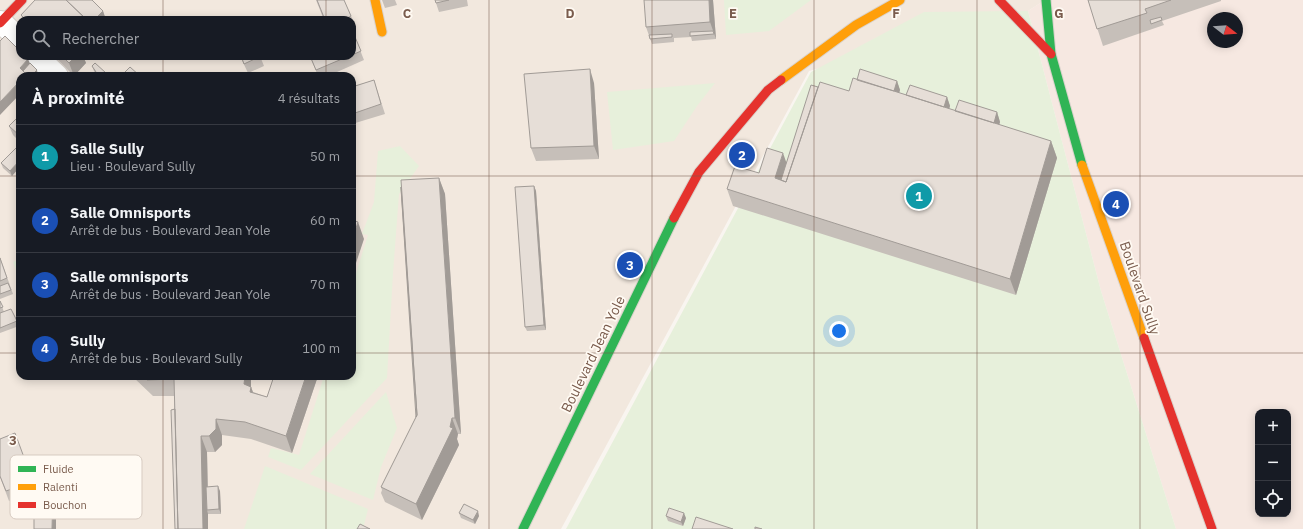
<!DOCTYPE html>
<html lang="fr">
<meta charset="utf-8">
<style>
:root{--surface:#171b24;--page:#242831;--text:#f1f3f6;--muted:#9ea1a6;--line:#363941;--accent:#ea580c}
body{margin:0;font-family:"IBM Plex Sans",sans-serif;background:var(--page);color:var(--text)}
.controls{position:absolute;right:12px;bottom:12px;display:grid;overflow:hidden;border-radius:8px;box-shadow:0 2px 10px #0003}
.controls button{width:36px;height:36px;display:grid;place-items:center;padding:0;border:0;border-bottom:1px solid var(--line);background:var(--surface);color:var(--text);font:20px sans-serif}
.compass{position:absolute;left:1207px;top:12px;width:36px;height:36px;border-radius:50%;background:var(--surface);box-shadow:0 2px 10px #0003;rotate:107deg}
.you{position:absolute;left:839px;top:331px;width:14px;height:14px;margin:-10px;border:3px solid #fff;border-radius:50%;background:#1a73e8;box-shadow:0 0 0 6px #1a73e833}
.badge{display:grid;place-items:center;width:26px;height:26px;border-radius:50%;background:var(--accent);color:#fff;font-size:13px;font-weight:700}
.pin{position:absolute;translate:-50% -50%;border:2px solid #fff;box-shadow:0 1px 4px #0006}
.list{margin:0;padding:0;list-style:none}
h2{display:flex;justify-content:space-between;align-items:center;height:52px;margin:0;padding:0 16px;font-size:17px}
h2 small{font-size:13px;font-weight:400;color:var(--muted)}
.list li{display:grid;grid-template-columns:26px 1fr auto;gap:12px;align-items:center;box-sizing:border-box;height:64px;padding:0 16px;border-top:1px solid var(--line)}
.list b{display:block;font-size:15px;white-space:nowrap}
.list p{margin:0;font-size:13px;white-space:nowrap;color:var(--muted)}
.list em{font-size:13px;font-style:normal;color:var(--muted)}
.icon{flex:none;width:22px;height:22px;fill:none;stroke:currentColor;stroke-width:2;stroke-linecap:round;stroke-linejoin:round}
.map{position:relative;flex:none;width:1303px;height:529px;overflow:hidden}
.search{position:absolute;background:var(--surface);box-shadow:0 2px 10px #0003;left:16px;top:16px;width:340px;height:44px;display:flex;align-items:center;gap:10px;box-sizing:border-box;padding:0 14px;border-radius:12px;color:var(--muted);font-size:15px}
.panel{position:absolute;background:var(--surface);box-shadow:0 2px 10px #0003;left:16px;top:72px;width:340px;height:308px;border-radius:12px}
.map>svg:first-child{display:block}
.residential{fill:#f2e8de;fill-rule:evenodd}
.commercial{fill:#f6e8e1;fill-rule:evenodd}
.green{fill:#e7f0db}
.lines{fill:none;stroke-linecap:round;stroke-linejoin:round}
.street-casing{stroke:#d7d1cb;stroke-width:24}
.fast-casing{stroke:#d9d2cb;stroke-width:11}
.slow-casing{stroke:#d9d2cb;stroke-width:11}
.jam-casing{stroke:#d9d2cb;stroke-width:11}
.street{stroke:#fefefd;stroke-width:22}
.fast{stroke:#30b455;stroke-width:9}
.slow{stroke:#ff9f0a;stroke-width:9}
.jam{stroke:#e5322d;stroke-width:9}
.wall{fill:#c6bfb9}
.shaded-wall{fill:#a19b96}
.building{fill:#e6ded7;stroke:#a19b96}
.grid{fill:none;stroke:#7a5c4d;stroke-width:1;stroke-opacity:0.55}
.labels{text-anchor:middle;stroke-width:3.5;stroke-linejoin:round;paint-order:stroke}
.street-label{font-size:14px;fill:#7a5c4d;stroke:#fffaf3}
.key{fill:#fffaf3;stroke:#d7cbc1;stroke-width:1}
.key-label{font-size:11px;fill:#7a5c4d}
.grid-label{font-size:13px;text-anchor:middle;font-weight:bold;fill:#7a5c4d;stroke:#fffaf3;stroke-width:3.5;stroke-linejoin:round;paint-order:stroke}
</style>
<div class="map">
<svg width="1303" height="529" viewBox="0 0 1303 529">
<rect width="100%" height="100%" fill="#f9f5f0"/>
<!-- residential -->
<path class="residential" d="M0,0H1045L1028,11L809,71L561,529H0ZM20,20H352V56H20ZM20,76H352V376H20Z"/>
<!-- commercial -->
<path class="commercial" d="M1045,0H1303V529H1176L1101,291L1028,11ZM1213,18H1237V42H1213ZM1258,412H1288V514H1258Z"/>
<!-- green -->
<path class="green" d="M724,0H811L769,31L726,35Z
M1028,11L1101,291L1176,529H566L811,72L924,12Z
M715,83L697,106L674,141L613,150L607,92Z
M400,146L419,166L399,194L393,273L387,378L301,470L268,457L271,448L299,455L324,376H352V286L368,235L362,234L374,202L378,151Z
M20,259V280L13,262Z
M386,392L397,428L381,467L373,500L310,474Z
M265,466L368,509L363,529H244Z"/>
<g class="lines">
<!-- street casing -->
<g class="street-casing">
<path id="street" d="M1,22L20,40
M36,56L57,76"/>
</g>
<!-- fast casing -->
<g class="fast-casing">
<path id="fast" d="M1046,0L1051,54L1082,165
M523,529L674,218"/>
</g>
<!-- slow casing -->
<g class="slow-casing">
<path id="slow" d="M375,0L382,32
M781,80L856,25L900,0
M1082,165L1144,338"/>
</g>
<!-- jam casing -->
<g class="jam-casing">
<path id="jam" d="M999,0L1051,54
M0,23L22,0
M674,218L699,172L768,90L781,80
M1144,338L1212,529"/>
</g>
<!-- street -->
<use href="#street" class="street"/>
<!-- fast -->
<use href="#fast" class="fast"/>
<!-- slow -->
<use href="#slow" class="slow"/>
<!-- jam -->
<use href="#jam" class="jam"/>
</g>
<!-- wall -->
<path class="wall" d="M316,0H344L355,25L352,27V20H324Z
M382,0H395L397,5L385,8Z
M435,0H467L468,6L439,12Z
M713,0L716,39L692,41L691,37L674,38V42L652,44L646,27Z
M1088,0H1221V1L1162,21L1164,25L1103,46Z
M94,2L103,11L106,20H23L21,15Z
M352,30L364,60L328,76H318L310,56H352Z
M54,56H83L86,63L74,76Z
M240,56H260L264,66L248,73Z
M92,66L106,73L107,76H92L95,73L94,71Z
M374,80L385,114L352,124V87Z
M897,81L900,90L899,93L906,95L947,97L950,106L949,109L955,111L997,112L1000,122L999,125L1051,141L1057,158L1016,295L733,206L727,189L759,173L786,163L818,87L849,91Z
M594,83L599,159L536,161L531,148Z
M20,116V142L13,135L9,126Z
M20,144L12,176L3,168L1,163Z
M439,178L445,194L461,434H458L457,439L459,445L422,520L385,502L381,493L382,490L381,487L416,417Z
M534,186L536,191L546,330L527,331L525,327Z
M0,257L13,294L0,299Z
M0,301L4,312L17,321L19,326L0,333Z
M132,376H251V387L253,392L267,397L274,376H318L292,453L251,439L222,435V445L215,452H207L208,487L220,491L221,514H208V529H175L174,396H153Z
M0,477L32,479L38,481L41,490H53L56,499L34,519L30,509L31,492L9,501Z
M459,513L479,516L475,524L461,518Z
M666,516L686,518L683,526L668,521Z"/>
<!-- shaded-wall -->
<path class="shaded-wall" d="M709,0H713L716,39L710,22Z
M103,11L106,20H98L97,17Z
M76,56H83L86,63L74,76L69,63Z
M28,59L32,68L25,75L20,68Z
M590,69L594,83L599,159L594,146Z
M37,70L38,75L37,76H31Z
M20,81V94L0,115V102Z
M897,81L900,90L895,106L892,97Z
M947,97L950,106L945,122L942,113Z
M997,112L1000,122L995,138L992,128Z
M1051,141L1057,158L1016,295L1010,279Z
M783,153L789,170L779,186L775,178Z
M20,160V167L12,176L10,171Z
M439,178L445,194L461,434L455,418Z
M534,186L536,191L546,330L544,325Z
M358,222L364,239L352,275V241Z
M245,376H251V388V387L257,403L244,384Z
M306,376H318L292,453L286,436Z
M452,418L458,434L457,439L459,445L422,520L416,504L450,427Z
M216,419L222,435V445L215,452L209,436Z
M201,436L207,452L208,510H207L208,514V529H203Z
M36,482L39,491L35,489Z
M218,486L220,491L221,514L219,509Z
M53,490L56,499V529H52Z
M478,511L479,516L475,524L473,520Z
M684,513L686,518L683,526L681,522Z"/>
<!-- building -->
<path class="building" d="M35,0H66L87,20H26L21,15Z
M66,0H92L103,11L97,17L100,20H87Z
M317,0H344L351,16L343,20H325Z
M435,0H449L436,3Z
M644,0H709L710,22L646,27Z
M1088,0H1171L1145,9L1147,13L1097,29Z
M1161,17L1162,20L1151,24L1150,20Z
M352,30L361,51L352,55Z
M713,31L714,34L690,36V32Z
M672,34V37L650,39L649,35Z
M5,36L20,51V56H25L28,59L20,68L26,74L25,76H20V81L0,102V41Z
M62,56H76L69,63Z
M241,56H261L244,64Z
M310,56H349L316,70Z
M30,63L37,70L31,76H27L26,74L23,71Z
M95,63L106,73L105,76H92L96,72L92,66Z
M130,67L140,76H121Z
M590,69L594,146L531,148L524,74Z
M860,69L897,81L894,91L857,80Z
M853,78L1051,141L1010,279L727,189L735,166L759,173L767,148L783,153L775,178L786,182L820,82L849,91Z
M374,80L381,104L352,114V87Z
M811,85L818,87L786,182L781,180Z
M910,85L947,97L944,107L906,95Z
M959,100L997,112L994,123L955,111Z
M19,116H20V136L9,126Z
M20,144V160L10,171L1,163Z
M439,178L455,418H452L450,427L453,428L416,504L381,487L417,415L401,180Z
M534,186L544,325L525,327L515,187Z
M401,187L417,415L416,417L401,188Z
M352,220L358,222L352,241Z
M0,258L7,278L0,281Z
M8,283L11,290L0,294V286Z
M0,301L3,307L0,308Z
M11,309L17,321L0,328V313Z
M143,376H245L244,384L251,387L250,392L267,397L274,376H306L286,436L245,422L216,419V429L209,436H201L203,529H178L174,379L147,380Z
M175,409L178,529H175L171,410Z
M15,433L32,479L36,478L38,481L36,482L35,489L53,490L52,529H34V510L30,509L31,482L6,491L0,476V439Z
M218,486L219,509L207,510L206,487Z
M464,504L478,511L473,520L459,513Z
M669,508L684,513L681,522L666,516Z
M696,517L733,529H692Z
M360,524L370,529H357Z
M755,527L762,529H755Z"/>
<!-- grid -->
<path class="grid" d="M163,0V20M326,0V20M489,0V529M652,0V529M814,0V529M977,0V529M1140,0V529M163,56V76M326,56V76M0,176H20M352,176H1303M0,353H20M352,353H1303M163,376V529M326,376V529"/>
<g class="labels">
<!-- street labels -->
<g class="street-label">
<text transform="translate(1140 288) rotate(71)" y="5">Boulevard Sully</text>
<text transform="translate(593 354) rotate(-64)" y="5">Boulevard Jean Yole</text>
</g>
</g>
<!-- legend -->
<rect x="10" y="455" width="132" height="64" rx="6" class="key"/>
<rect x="18" y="466" width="18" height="6" fill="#30b455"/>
<rect x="18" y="484" width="18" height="6" fill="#ff9f0a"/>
<rect x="18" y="502" width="18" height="6" fill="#e5322d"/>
<g class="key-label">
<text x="43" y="473">Fluide</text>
<text x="43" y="491">Ralenti</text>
<text x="43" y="509">Bouchon</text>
</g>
<g class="grid-label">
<text x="407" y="18">C</text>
<text x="570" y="18">D</text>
<text x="733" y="18">E</text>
<text x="896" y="18">F</text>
<text x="1059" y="18">G</text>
<text x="13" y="445">3</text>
</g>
</svg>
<div class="controls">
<button>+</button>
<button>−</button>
<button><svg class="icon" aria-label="locate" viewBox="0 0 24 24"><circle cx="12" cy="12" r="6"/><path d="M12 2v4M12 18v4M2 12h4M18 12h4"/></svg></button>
</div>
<svg class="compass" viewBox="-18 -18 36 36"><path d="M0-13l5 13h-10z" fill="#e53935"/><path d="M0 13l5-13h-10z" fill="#9ea1a6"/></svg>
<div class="you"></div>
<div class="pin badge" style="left:919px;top:196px;background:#0f9aa8">1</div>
<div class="pin badge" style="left:742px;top:155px;background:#1a4fb4">2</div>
<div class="pin badge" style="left:630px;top:265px;background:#1a4fb4">3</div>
<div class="pin badge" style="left:1116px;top:204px;background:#1a4fb4">4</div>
<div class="search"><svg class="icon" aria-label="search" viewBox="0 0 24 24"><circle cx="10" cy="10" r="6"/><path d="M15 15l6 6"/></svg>Rechercher</div>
<section class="panel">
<h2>À proximité<small>4 résultats</small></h2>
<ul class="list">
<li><span class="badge" style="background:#0f9aa8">1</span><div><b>Salle Sully</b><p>Lieu · Boulevard Sully</p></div><em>50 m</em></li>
<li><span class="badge" style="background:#1a4fb4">2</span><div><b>Salle Omnisports</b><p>Arrêt de bus · Boulevard Jean Yole</p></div><em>60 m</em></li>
<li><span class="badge" style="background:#1a4fb4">3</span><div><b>Salle omnisports</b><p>Arrêt de bus · Boulevard Jean Yole</p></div><em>70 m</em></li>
<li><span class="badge" style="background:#1a4fb4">4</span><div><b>Sully</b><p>Arrêt de bus · Boulevard Sully</p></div><em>100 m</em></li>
</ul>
</section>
</div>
